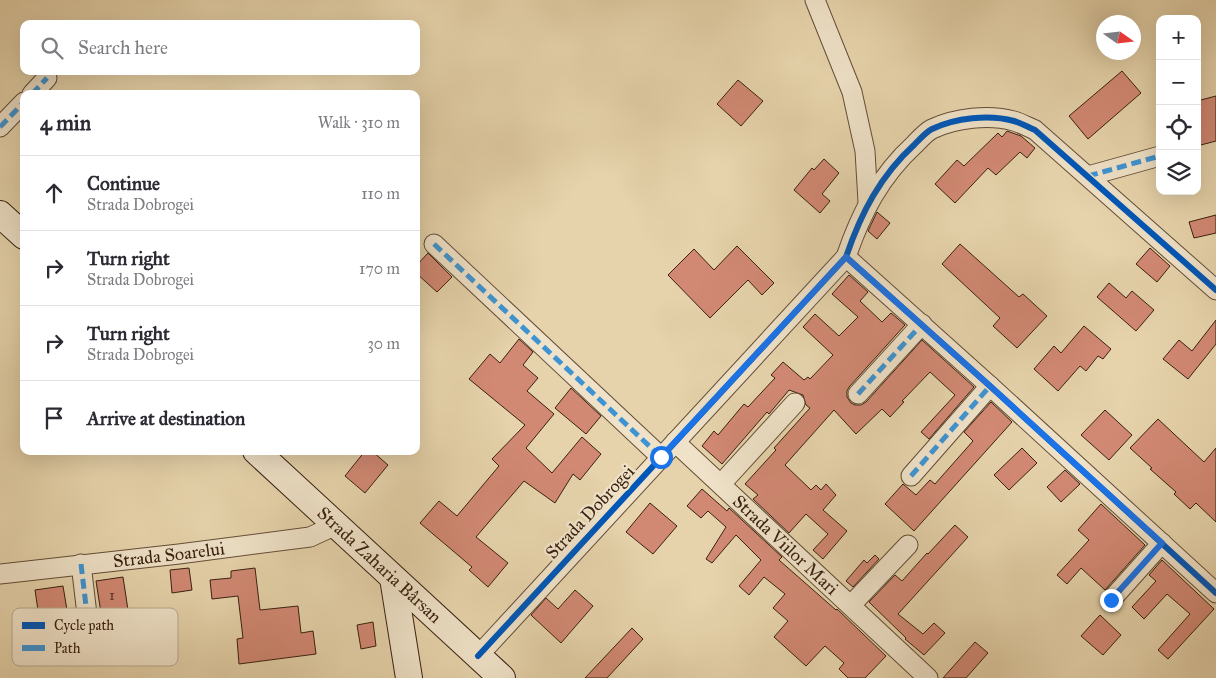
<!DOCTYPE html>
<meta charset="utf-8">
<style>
:root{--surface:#fff;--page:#f2f2f3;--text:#2b2b33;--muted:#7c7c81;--line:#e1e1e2}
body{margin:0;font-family:"IM FELL Great Primer",serif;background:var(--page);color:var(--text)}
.controls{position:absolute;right:15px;top:15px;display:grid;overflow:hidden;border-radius:10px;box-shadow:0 5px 20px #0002}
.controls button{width:45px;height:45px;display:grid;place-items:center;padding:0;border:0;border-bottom:1px solid var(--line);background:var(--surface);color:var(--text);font:25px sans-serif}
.compass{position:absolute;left:1096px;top:15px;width:45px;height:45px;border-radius:50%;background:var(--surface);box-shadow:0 5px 20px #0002;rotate:104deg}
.stop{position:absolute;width:15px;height:15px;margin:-11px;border:4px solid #1a73e8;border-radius:50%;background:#fff}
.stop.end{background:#1a73e8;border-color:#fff;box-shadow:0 1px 5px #0008}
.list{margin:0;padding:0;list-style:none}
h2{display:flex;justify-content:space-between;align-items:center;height:65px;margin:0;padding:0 20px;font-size:21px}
h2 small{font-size:16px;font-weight:400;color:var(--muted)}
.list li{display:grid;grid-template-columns:32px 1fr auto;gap:15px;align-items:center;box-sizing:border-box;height:75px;padding:0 20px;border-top:1px solid var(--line)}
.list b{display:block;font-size:19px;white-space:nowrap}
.list p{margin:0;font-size:16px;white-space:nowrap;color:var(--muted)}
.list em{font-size:16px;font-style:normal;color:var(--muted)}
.icon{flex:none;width:28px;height:28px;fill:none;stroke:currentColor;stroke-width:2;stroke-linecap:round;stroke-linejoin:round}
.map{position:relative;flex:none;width:1216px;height:678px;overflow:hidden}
.search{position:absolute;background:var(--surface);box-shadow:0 5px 20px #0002;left:20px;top:20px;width:400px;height:55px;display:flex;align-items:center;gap:12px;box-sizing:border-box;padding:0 18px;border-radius:10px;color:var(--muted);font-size:19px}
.panel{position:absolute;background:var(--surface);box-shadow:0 5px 20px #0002;left:20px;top:90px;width:400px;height:365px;border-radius:10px}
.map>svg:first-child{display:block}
.building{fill:#d28974;stroke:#392010}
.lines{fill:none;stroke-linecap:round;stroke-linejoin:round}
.street-casing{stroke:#644d37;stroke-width:21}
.secondary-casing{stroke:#392010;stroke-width:28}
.street{stroke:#efe2c8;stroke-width:19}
.secondary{stroke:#efe2c8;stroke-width:26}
.quiet{stroke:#3e94d3;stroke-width:5;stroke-dasharray:10 5;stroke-linecap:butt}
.cycleway-casing{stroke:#efe2c8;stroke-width:9}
.cycleway{stroke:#0057b8;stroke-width:6}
.route{stroke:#1a73e8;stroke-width:6}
.labels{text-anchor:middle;stroke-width:4.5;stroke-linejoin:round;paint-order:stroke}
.number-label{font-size:15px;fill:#5f3a29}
.street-label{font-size:18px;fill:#392010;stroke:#efe2c8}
.key{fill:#efe2c8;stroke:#b8a891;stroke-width:1}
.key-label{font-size:14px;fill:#392010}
</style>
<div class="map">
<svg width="1216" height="678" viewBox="0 0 1216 678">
<rect width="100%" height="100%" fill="#e6d3ab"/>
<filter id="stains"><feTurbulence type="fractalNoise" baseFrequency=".004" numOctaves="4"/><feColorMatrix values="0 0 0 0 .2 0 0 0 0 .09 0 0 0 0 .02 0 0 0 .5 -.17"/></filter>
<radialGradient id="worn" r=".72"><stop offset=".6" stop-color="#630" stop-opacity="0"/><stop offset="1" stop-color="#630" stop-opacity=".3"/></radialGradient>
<!-- building -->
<path class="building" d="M1122,71L1141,93L1088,139L1069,116Z
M738,80L763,101L741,126L717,104Z
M1216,96V141L1197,146V101Z
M1007,131L1021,136L1035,148L1027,158L1020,152L996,175L988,168L955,203L935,184L957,160L964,166L998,133L1002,137Z
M824,159L839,173L822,194L830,201L820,213L794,190L812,168L814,170Z
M877,212L890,223L877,239L868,231Z
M1216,215V233L1194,238L1189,222Z
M960,244L1019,297L1023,294L1047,316L1017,348L993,326L1000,318L942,264Z
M737,246L774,283L762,295L748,280L710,318L668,275L694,249L714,270Z
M1150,248L1170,266L1157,282L1136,264Z
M428,253L452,277L437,292L416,273V266Z
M849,275L868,292L860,301L882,322L891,313L905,325L849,387L847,391V397L851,403L855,405H861L866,402L922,340L974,387L929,439L921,432L955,395L930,372L902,401L904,402L890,417L882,409L856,434L834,410L785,465L811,490L816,485L821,490L826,484L836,495L823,510L847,531L823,559L813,550L828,534L806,514L789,533L753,499L758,495L745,484L776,450L774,448L810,408L806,405L803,395L789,390L769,414L767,412L722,464L702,446L714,431L718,435L744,404L748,407L775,378L771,375L783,362L804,380L808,377L810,379L833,355L803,327L815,314L839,336L858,317L832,294Z
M1109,283L1126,298L1132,291L1154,310L1136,331L1097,297Z
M1216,320V344L1188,379L1163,359L1179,340L1192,351Z
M1084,326L1111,349L1103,359L1098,356L1086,371L1080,366L1058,391L1034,369L1054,346L1061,353Z
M519,339L533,352L523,365L538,378L527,391L554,414L526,448L552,473L582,437L601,454L580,480L573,474L555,503L524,481L476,537L508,563L488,587L469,570L472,567L420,523L439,501L457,516L499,466L492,459L525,425L469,379L490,354L500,363Z
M571,388L601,416L586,434L555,408Z
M991,402L1012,422L914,531L885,504L903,484L916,495L930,480L935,484L973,441L964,432Z
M1105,410L1132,435L1109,460L1081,435Z
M1158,419L1204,462L1216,448V522L1196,503L1190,509L1174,494L1176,492L1150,469L1152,468L1130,448Z
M1022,448L1037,463L1009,490L994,475Z
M365,451H372L388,465L365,493L345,476Z
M1065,470L1080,484L1061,502L1047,487Z
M702,489L727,511L729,508L782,557L779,560L836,610L837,609L886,656L865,678H848L839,669L844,663L825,646L806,666L774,637L788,621L773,608L785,594L764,577L749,595L739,586L761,560L736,535L712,563L706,559L726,527L708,511L701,518L687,506Z
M650,503L677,526L653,554L626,532Z
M1101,504L1145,545L1105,590L1081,568L1067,584L1057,575L1089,540L1078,530Z
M955,525L968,537L898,614L923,634L934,623L945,633L924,655L905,639L906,638L869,602L895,575L902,581L927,553L928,554Z
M875,555L879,559L853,587L846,581L864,560L867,563Z
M1162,560L1214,609L1168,659L1158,650L1190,614L1167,594L1144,619L1132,607L1156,581L1149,575Z
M189,568L192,590L172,593L170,570Z
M255,568L260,610L298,606L301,633L313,631L316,654L239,664L237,639L243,638L238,596L212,599L210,580L231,578V571Z
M123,577L128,610L101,613L96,581Z
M63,586L67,610L53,612L59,655L26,659L23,633L41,631L35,590Z
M575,590L593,606L561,643L531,615L546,598L558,609Z
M1100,615L1121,635L1103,655L1081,636Z
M373,622L376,646L361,649L357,625Z
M632,628L643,639L607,678H585Z
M975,642L988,653L966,678H943Z"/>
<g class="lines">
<!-- street casing -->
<g class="street-casing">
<g id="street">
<path d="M815,0L852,92L865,151L868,202"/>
<path d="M32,94L47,78"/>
<path d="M0,127L24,102"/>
<path d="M1088,176L1160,156"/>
<path d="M434,244L661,457"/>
<path d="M846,257L990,386L1216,593"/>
<path d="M858,394L922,324"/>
<path id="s1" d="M675,442L928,678"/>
<path d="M911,476L990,386"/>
<path d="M721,484L795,403"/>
<path d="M81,564L91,648"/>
<path id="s2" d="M0,574L179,554L310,537L336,525"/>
<path d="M1111,600L1162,543"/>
<path d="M851,605L908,545"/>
<path d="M478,656L846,257C861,213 880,176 915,144C920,139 926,132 932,129C955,118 989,114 1014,121C1021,123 1028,127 1035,130L1216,290"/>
</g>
</g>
<!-- secondary casing -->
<g class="secondary-casing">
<g id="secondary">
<path d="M0,214L24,236"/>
<path id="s3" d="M256,451L502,678"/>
<path d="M393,578L409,678"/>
</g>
</g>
<!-- street -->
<use href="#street" class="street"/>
<!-- secondary -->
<use href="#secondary" class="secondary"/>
<!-- quiet -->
<path class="quiet" d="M32,94L47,78
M0,127L24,102
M1088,176L1160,156
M434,244L661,457
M858,394L922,324
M911,476L990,386
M81,564L91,648
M1111,600L1162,543"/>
<!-- cycleway casing -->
<g class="cycleway-casing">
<path id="cycleway" d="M846,257L990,386L1216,593
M478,656L846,257C861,213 880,176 915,144C920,139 926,132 932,129C955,118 989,114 1014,121C1021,123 1028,127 1035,130L1216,290"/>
</g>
<!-- cycleway -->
<use href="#cycleway" class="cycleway"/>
</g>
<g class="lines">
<!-- route -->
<path class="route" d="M661,457L846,257L990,386L1162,543L1111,600"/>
</g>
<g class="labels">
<!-- number labels -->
<g class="number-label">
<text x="112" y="600">1</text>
</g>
<!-- street labels -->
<g class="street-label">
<text transform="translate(590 512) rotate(-47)" y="6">Strada Dobrogei</text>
<text dy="6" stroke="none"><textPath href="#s1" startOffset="151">Strada Viilor Mari</textPath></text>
<text dy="6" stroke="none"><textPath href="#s2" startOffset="170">Strada Soarelui</textPath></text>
<text dy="6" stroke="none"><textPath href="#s3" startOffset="168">Strada Zaharia Bârsan</textPath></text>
</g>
</g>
<!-- legend -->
<rect x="12" y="608" width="166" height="58" rx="8" class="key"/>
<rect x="22" y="622" width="23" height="7" fill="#0057b8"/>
<rect x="22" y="645" width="23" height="6" fill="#3e94d3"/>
<g class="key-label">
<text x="54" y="630">Cycle path</text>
<text x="54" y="653">Path</text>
</g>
<rect width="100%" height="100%" filter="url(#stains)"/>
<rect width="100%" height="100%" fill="url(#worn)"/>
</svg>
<div class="controls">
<button>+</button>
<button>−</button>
<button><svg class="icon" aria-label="locate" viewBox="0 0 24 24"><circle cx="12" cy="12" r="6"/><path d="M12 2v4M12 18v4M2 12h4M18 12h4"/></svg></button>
<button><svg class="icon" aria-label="layers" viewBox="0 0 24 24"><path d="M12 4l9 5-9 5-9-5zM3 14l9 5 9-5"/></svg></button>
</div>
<svg class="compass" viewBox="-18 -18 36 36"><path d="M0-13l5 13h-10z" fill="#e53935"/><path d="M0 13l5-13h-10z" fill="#7c7c81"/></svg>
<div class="stop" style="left:661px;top:457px"></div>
<div class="stop end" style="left:1111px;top:600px"></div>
<div class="search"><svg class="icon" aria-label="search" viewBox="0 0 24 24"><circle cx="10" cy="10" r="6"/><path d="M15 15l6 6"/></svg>Search here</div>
<section class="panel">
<h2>4 min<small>Walk · 310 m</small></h2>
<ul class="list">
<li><svg class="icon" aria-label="ahead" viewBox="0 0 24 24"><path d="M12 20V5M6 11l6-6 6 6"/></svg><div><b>Continue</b><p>Strada Dobrogei</p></div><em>110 m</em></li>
<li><svg class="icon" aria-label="right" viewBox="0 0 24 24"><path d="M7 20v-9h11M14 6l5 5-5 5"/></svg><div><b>Turn right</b><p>Strada Dobrogei</p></div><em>170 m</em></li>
<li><svg class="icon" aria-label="right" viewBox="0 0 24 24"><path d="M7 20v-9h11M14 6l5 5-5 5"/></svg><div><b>Turn right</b><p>Strada Dobrogei</p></div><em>30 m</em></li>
<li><svg class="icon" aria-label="arrive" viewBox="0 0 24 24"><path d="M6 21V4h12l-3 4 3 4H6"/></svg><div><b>Arrive at destination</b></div></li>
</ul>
</section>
</div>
